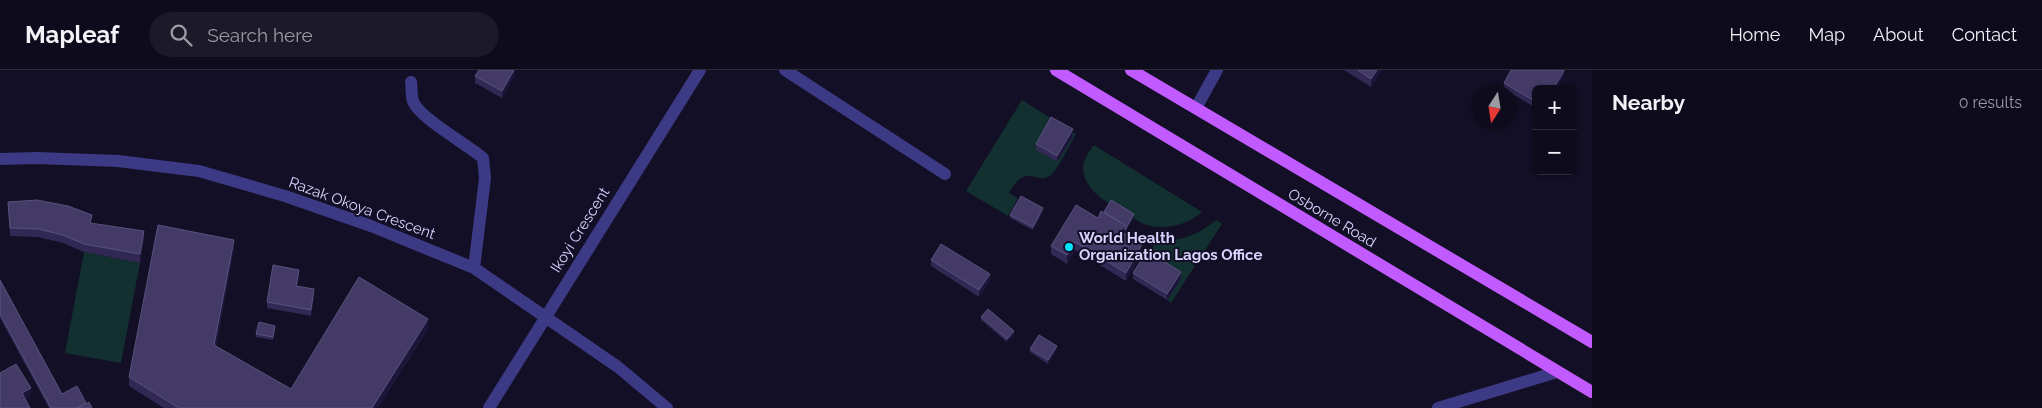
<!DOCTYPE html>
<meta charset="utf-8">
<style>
:root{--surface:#0e0b1c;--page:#1c1929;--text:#f1f3f6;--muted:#9b9ba3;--line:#2e2b3b}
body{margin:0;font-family:Raleway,sans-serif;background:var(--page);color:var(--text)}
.controls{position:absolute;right:15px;top:15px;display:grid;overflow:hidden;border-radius:8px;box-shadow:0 1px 4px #0004}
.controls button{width:45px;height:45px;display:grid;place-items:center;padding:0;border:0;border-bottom:1px solid var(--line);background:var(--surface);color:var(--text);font:25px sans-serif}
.compass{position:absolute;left:1472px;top:15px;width:45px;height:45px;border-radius:50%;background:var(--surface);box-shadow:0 1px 4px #0004;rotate:192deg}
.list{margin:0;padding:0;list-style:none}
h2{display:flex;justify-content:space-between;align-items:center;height:65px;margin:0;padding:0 20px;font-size:21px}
h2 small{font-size:16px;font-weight:400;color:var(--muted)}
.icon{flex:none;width:28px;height:28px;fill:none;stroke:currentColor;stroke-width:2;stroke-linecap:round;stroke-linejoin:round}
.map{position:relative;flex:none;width:1592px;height:338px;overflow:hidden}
header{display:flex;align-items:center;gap:30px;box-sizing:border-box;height:70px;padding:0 25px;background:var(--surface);border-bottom:1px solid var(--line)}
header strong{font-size:24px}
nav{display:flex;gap:28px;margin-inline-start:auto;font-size:18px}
.search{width:350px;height:45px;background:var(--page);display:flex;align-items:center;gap:12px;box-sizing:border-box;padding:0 18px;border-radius:28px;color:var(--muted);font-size:19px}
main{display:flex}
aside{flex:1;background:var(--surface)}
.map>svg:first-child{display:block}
.green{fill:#12302f}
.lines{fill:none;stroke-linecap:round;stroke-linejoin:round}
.minor{stroke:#3d3a85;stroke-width:12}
.major{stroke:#c25bff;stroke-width:12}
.wall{fill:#312854}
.shaded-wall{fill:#1d163a}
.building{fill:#433a66;stroke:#5a527e}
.poi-dot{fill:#00e5ff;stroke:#130f26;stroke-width:2}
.labels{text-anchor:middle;stroke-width:4;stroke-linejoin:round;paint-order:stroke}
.street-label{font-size:15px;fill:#d9d4ff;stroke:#130f26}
.poi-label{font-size:15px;font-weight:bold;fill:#d9d4ff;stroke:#130f26;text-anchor:start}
</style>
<header>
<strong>Mapleaf</strong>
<div class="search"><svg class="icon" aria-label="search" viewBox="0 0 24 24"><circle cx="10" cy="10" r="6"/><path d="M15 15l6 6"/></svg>Search here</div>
<nav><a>Home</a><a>Map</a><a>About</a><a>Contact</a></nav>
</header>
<main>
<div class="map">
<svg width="1592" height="338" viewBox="0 0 1592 338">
<rect width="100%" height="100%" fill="#130f26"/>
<!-- green -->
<path class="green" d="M1022,30L1076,64C1071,73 1058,99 1051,105C1036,117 1028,90 1009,123L1018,128L1008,146L966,121Z
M1094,75L1202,142C1188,155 1163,161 1144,154C1138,151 1131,146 1124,142C1106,132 1083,120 1083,96C1084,88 1090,81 1094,75Z
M1216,150L1222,154L1171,233L1167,230L1180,209L1147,187L1157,170C1180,172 1198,165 1216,150Z
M84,182L140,193L121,293L65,283Z"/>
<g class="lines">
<!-- minor -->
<path class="minor" d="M785,0L945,104
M411,12C412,17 411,26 413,31C418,47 468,75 483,88L485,108L474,198
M1196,38L1217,0
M0,89L37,88L118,91L199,101L285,126L371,156L474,198L618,297L667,338
M489,338L700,0
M1438,338L1557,302"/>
<!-- major -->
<path class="major" d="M1056,0L1592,322
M1131,0L1592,272"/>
</g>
<!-- wall -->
<path class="wall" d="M515,0V4L502,28L475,13V6Z
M1344,0H1382L1371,17Z
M1564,7L1536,19V38L1504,19V13Z
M1073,66L1057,92L1036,80V74Z
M8,132L92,153L144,170L140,193L84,182L63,173L38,167L10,166Z
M1043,142L1033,160L1010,148V145Z
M1104,142L1134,147L1124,164L1142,183L1126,211L1075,180L1067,194L1051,184V176L1098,148Z
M234,179L216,276L291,319L428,259L378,338H164L129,316V307Z
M931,190L990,211L979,227L931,196Z
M1133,203L1181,209L1167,230L1133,209Z
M299,206L297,216L314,226L311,246L267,238V232Z
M0,210L62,324L86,333L92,338H49L0,248Z
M981,247L1014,265L1007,272L981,250Z
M275,259L273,270L256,267V264Z
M1030,279H1057L1048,294L1030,282Z"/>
<!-- shaded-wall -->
<path class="shaded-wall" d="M514,0H515V4L502,28V21Z
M1377,0H1382L1371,17V9Z
M1564,1V7L1556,19H1553Z
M1073,59V66L1057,92V86Z
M1043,138V142L1033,160V157Z
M1134,144V147L1125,163V160Z
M1125,155V163L1120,161Z
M144,161V170L140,193V184Z
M234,170V179L214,284V275Z
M1075,172V180L1067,194V185Z
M1142,174V183L1126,211V203Z
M1181,202V209L1167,230V224Z
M990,204V211L979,227V220Z
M314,219V226L311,246V240Z
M428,249V259L378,338H372Z
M1014,261V265L1007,272V269Z
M1057,276V279L1048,294V290Z
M31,318V326L22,332V323Z"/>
<!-- building -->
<path class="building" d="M479,0H514L502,21L475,6Z
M1358,0H1377L1371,9Z
M1511,0H1563L1564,1L1553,19H1536V32L1504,13Z
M1051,47L1073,59L1057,86L1036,74Z
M1021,126L1043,138L1033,157L1010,145Z
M37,130L68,136L92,145L90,153L144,161L140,184L84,174L63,165L38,159L10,158L8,132Z
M1111,130L1134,144L1125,160V155L1104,142Z
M1076,135L1098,148L1101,141L1125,155L1120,161L1142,174L1126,203L1075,172L1067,185L1051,176Z
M158,155L234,170L214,275L291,319L359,207L428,249L372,338H179L129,307Z
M941,174L990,204L979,220L931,190Z
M1147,181L1181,202L1167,224L1133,203Z
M273,195L299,200L296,216L314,219L311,240L267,232Z
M0,210L62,324L77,316L86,333L77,338H51L0,244Z
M988,239L1014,261L1007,269L981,247Z
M259,252L275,256L273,267L256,264Z
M1039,265L1057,276L1048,290L1030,279Z
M16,294L31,318L22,323L30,338H0V303Z
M89,332L92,338H77Z"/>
<!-- markers -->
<circle class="poi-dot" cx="1069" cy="177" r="5"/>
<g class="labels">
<!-- street labels -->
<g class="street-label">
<text transform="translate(362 138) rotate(20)" y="5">Razak Okoya Crescent</text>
<text transform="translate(1332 148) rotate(31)" y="5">Osborne Road</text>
<text transform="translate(580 160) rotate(-58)" y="5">Ikoyi Crescent</text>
</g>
<!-- poi labels -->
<g class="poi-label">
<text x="1079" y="173">World Health<tspan x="1079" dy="17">Organization Lagos Office</tspan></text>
</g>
</g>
</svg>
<div class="controls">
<button>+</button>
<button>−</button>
</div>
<svg class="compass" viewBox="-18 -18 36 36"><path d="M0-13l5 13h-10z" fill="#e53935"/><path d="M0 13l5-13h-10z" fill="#9b9ba3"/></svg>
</div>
<aside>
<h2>Nearby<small>0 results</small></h2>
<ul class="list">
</ul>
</aside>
</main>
